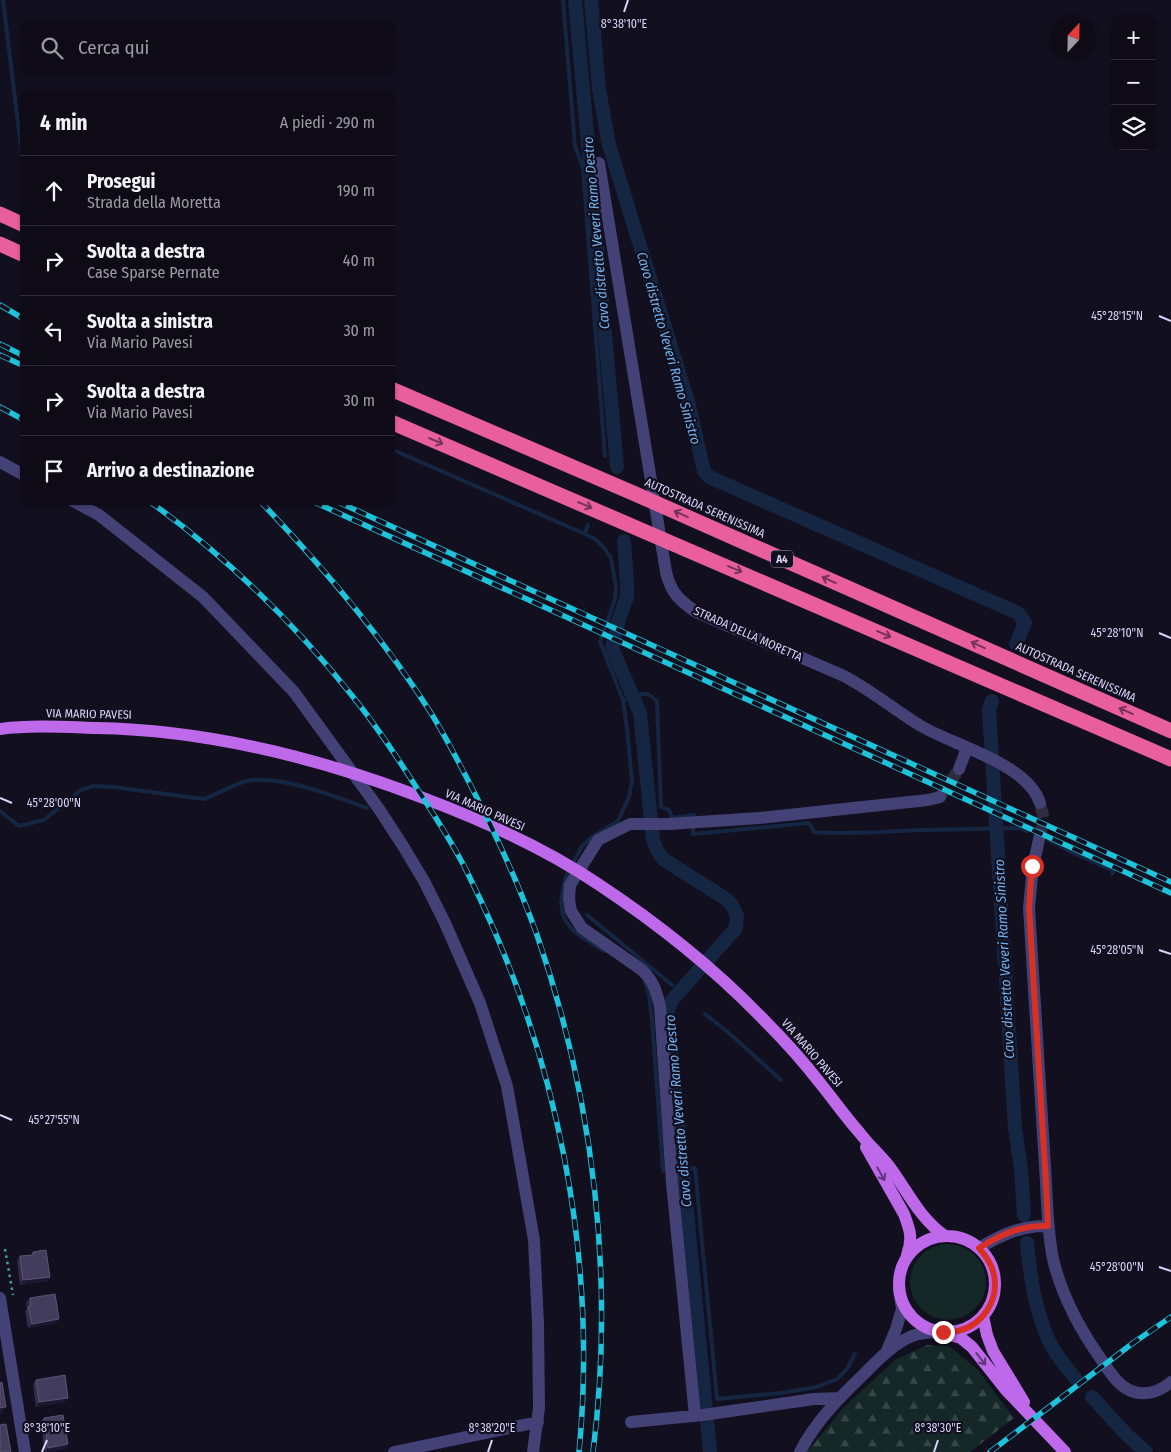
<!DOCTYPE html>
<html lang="it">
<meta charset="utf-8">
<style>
:root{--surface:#0e0b17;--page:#171420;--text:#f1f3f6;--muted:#9b9ba1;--line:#2e2b36}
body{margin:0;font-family:"Fira Sans Condensed",sans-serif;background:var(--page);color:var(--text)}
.controls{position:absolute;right:15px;top:15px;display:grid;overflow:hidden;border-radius:10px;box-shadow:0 1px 4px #0004}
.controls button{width:45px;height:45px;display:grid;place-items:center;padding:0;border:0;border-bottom:1px solid var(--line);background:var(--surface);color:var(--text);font:25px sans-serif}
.compass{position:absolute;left:1051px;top:15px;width:45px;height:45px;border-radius:50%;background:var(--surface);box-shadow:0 1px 4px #0004;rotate:22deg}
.stop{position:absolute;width:15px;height:15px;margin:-11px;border:4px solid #d93025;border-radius:50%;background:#fff}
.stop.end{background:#d93025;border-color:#fff;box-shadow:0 1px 5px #0008}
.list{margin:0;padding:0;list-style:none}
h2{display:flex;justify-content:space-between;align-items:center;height:65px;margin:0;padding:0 20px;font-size:21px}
h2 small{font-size:16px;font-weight:400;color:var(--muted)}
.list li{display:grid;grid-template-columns:32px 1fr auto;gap:15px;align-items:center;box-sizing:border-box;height:70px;padding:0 20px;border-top:1px solid var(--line)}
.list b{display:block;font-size:19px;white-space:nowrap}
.list p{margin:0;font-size:16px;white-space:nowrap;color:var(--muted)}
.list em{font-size:16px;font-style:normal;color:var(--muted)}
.icon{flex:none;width:28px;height:28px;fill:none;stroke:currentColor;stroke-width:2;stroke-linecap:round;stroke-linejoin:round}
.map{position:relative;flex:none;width:1171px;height:1452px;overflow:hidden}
.search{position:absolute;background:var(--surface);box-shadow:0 1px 4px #0004;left:20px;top:20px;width:375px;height:55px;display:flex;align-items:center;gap:12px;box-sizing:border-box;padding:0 18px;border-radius:10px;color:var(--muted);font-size:19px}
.panel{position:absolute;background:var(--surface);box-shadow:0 1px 4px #0004;left:20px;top:90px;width:375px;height:415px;border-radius:10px}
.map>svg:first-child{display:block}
.grass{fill:#132827}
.forest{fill:url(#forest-firs)}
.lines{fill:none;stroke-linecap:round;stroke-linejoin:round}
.stream{stroke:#152642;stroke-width:4}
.canal{stroke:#152642;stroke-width:14}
.minor-tunnel{stroke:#302c40;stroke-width:12;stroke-dasharray:12 6;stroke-linecap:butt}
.path{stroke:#3ea29f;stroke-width:2.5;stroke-dasharray:2.5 4;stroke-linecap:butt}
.minor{stroke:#444177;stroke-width:12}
.major{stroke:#bd69ea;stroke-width:12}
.highway{stroke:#e95e9d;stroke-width:15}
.rail-casing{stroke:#1ec2da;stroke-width:5.5}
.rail{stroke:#120f1f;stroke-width:4;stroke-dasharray:11;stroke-linecap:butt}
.wall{fill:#322b4a}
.shaded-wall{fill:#1d1831}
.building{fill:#433d5d;stroke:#5b5475}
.oneway{stroke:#733358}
.oneway2{stroke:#5f377a}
.route{stroke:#d93025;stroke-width:6}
.ticks{fill:none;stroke:#d8d3f9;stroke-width:2}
.labels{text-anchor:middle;stroke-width:4.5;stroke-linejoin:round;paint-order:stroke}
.shield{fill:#120f1f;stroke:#9d98b8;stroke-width:1}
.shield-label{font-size:11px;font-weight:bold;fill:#d8d3f9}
.street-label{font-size:12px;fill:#d8d3f9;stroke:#120f1f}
.water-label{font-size:14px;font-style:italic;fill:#6faeeb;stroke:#120f1f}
.ticks-label{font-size:12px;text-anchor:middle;fill:#d8d3f9;stroke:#120f1f;stroke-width:4.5;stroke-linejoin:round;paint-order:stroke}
</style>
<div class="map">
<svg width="1171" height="1452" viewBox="0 0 1171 1452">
<defs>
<pattern id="forest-firs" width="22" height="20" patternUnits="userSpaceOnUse" patternTransform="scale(1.25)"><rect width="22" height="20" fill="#132827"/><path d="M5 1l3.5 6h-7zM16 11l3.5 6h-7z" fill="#354647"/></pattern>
</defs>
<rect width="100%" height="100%" fill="#120f1f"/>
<!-- grass -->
<path class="grass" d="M910 1282a38 38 0 1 1 76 0a38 38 0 1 1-76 0Z"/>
<!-- forest -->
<path class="forest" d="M927,1345L949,1346L978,1370L1014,1418L970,1452H807L844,1407L895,1360Z"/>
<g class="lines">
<!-- stream -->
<path class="stream" d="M3,0L24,173
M563,0L575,146L583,168L605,456
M391,449L585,534L595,539L604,548L611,558L616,587L615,599L600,642L623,700L627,729L632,780L629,797L618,821L591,838L582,846L565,879L561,902L563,915L567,923L576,933L604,951
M585,534L588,525
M623,700L639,694H648L657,701L661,807L669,810L672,818L694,815L693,834L809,823L814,832C851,835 886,831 923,830C955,829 987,829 1020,828L1027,831
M0,811L19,826L44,820L81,790L93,786L113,787L204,799C218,794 234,784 247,781C279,774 336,797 367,808
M1049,840L1069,851L1114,871L1112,874
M587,915L672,985
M645,982L649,995L652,1019L663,1171
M705,1014L729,1033L781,1080
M688,1169L695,1168L717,1399L781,1393L817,1387L837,1379L847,1369L855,1354"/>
<!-- canal -->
<path class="canal" d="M575,0L617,467
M591,0L599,89L609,145L689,405L704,471L708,476L716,480L1018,613L1025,623L1016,644
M624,541L627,583V597L619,619L612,648L640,713L653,840L657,850L663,859L726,899L732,905L737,916L736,928L674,998L670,1004L668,1012L710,1452
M992,701L989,710L1015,1128L1021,1169L1024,1215
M1027,1243C1030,1276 1037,1322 1054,1350C1060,1360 1068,1369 1075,1378
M1092,1397L1126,1434L1146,1452"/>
<!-- minor-tunnel -->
<path class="minor-tunnel" d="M940,797L959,769
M1040,835L1044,820L1040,803"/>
<!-- path -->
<path class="path" d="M5,1249L13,1295"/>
<!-- minor -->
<path class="minor" d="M599,163L666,572C671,593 679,600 696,612L844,676C872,691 895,710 921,726C955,746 1028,764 1040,803
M0,462L24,475
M73,501L99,515L203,597L294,692L379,809L403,846L424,881L445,923L480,1003L507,1086L534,1240L538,1323L539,1408L533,1452
M959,769L967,748
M1040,835L1033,866L1029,908L1046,1183C1047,1208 1048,1234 1053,1259C1062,1297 1080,1330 1103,1362C1110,1372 1117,1384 1129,1390C1144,1397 1159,1392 1171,1382
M979,1248C1001,1235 1022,1225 1048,1226
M0,1298L25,1452
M886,1353L896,1329L902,1309L899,1290
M695,1416L672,1183L660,1006C656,990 654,982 642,970L582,928L571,911L569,899L570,885L598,840L630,824H669L759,818L928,800L940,797
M631,1422L703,1415L814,1399L840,1398
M394,1452L538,1422
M800,1452C815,1422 840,1397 864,1374C878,1360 893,1344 912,1336C922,1332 932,1332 943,1332"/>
<!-- major -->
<path class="major" d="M0,729C32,725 64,727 96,728C210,730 320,758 426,799C484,821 546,849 598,884C657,923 714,968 764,1020C784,1040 803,1061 820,1083C833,1099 845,1116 859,1132C868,1144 879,1154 889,1166C907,1190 919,1218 945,1236
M866,1147L904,1214C910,1230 913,1238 907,1255
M899 1284a48 48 0 1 1 96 0a48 48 0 1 1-96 0Z
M983,1316L987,1335L993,1351L1024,1402
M947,1334L961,1338L972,1347L1006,1390L1065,1452"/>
<!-- highway -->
<path class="highway" d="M0,214L24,225
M0,244L24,255
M391,389L633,493L1171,731
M391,422L1171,759"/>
<!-- rail casing -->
<g class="rail-casing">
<path id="rail" d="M0,305L24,319
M0,344L24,356
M0,355L24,366
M0,407L24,420
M149,501C227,557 295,624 354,698C378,728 399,760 420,793C437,820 456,848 470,878C557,1054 598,1256 579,1452
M260,501C323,567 382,636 431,713C452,747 470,784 488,820C506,857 523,896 537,935C594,1100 615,1279 593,1452
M312,501L1171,893
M336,501L1171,882
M990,1452L1133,1343L1171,1317"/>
</g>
<!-- rail -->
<use href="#rail" class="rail"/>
</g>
<!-- wall -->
<path class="wall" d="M33,1252L50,1277L47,1281L20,1285L17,1261L20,1256L31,1255Z
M30,1298L56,1323L28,1328L25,1311L27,1308L26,1303Z
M36,1380L65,1402L36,1407L33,1384Z
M44,1418L68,1444L65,1449L45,1452L40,1422Z"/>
<!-- shaded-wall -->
<path class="shaded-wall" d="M50,1277L47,1281L20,1285L23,1280Z
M59,1319L56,1323L28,1328L32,1324Z
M68,1398L65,1402L36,1407L39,1402Z
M6,1407L1,1414H0V1408Z
M68,1444L65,1449L45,1452L48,1448Z"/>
<!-- building -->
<path class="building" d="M46,1250L50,1277L23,1280L20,1256L33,1255V1252Z
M55,1294L59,1319L32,1324L28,1307L31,1306L30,1298Z
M65,1375L68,1398L39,1402L36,1380Z
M2,1382L6,1407L0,1408V1383Z
M63,1415L68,1444L48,1448L44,1418Z
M6,1424L11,1452H0V1425Z"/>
<!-- one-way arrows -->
<defs><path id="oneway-shaft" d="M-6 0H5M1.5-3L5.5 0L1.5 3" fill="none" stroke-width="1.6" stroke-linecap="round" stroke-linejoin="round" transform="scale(1.25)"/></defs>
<g class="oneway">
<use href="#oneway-shaft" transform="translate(436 441) rotate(23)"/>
<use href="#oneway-shaft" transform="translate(585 505) rotate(23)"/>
<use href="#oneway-shaft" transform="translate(681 514) rotate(-156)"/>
<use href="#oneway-shaft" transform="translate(735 569) rotate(23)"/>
<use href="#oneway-shaft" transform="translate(829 580) rotate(-156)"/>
<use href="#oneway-shaft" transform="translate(884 634) rotate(23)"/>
<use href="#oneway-shaft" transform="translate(978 645) rotate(-156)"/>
<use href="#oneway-shaft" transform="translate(1126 711) rotate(-156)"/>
</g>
<g class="oneway2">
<use href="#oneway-shaft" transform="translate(881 1174) rotate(61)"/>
<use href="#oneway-shaft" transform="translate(981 1359) rotate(52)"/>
</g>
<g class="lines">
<!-- route -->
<path class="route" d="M943,1332C948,1332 953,1332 958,1331C983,1325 999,1300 994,1275C992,1264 986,1256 979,1248C1002,1234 1021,1225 1048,1226L1046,1183L1029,908L1032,866"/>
</g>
<!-- ticks -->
<path class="ticks" d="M624,12L628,0M1159,316L1171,321M1159,633L1171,638M0,798L12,803M1159,950L1171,954M0,1115L12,1120M1159,1267L1171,1271M42,1452L47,1440M488,1452L492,1440M934,1452L938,1440"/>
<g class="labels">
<!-- shield labels -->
<rect class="shield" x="771" y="550.5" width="22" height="17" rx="4"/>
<g class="shield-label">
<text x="782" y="563">A4</text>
</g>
<!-- street labels -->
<g class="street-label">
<text transform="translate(705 508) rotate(24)" y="4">AUTOSTRADA SERENISSIMA</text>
<text transform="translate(748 634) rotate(24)" y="4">STRADA DELLA MORETTA</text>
<text transform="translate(1076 672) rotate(24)" y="4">AUTOSTRADA SERENISSIMA</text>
<text transform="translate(89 714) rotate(1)" y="4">VIA MARIO PAVESI</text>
<text transform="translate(485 810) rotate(24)" y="4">VIA MARIO PAVESI</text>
<text transform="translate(812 1053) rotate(49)" y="4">VIA MARIO PAVESI</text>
</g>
<!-- water labels -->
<g class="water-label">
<text transform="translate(596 233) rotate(-95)" y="5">Cavo distretto Veveri Ramo Destro</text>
<text transform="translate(669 348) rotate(74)" y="5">Cavo distretto Veveri Ramo Sinistro</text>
<text transform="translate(1004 959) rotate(-93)" y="5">Cavo distretto Veveri Ramo Sinistro</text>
<text transform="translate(678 1111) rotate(-95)" y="5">Cavo distretto Veveri Ramo Destro</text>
</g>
</g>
<g class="ticks-label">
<text x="624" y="28">8°38'10"E</text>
<text x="1117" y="320">45°28'15"N</text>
<text x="1117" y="637">45°28'10"N</text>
<text x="54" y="807">45°28'00"N</text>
<text x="1117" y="954">45°28'05"N</text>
<text x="54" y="1124">45°27'55"N</text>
<text x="1117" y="1271">45°28'00"N</text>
<text x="47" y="1432">8°38'10"E</text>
<text x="492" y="1432">8°38'20"E</text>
<text x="938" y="1432">8°38'30"E</text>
</g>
</svg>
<div class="controls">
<button>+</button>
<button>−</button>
<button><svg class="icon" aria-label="layers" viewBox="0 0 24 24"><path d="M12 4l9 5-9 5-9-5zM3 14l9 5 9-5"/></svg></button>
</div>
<svg class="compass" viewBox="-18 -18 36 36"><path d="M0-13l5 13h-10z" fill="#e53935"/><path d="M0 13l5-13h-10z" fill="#9b9ba1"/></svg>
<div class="stop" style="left:1032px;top:866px"></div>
<div class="stop end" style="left:943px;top:1332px"></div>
<div class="search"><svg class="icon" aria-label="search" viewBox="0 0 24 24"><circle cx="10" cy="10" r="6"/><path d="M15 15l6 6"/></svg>Cerca qui</div>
<section class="panel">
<h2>4 min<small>A piedi · 290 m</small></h2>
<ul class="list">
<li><svg class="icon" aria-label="ahead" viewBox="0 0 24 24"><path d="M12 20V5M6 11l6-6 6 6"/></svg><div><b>Prosegui</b><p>Strada della Moretta</p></div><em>190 m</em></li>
<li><svg class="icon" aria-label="right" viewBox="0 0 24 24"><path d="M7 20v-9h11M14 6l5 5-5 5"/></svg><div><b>Svolta a destra</b><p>Case Sparse Pernate</p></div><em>40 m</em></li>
<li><svg class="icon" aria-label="left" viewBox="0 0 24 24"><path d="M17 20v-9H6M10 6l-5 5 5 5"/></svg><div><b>Svolta a sinistra</b><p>Via Mario Pavesi</p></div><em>30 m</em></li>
<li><svg class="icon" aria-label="right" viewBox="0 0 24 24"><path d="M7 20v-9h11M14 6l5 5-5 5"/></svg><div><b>Svolta a destra</b><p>Via Mario Pavesi</p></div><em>30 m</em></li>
<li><svg class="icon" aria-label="arrive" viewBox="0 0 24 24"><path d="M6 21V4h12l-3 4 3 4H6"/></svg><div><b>Arrivo a destinazione</b></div></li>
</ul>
</section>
</div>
